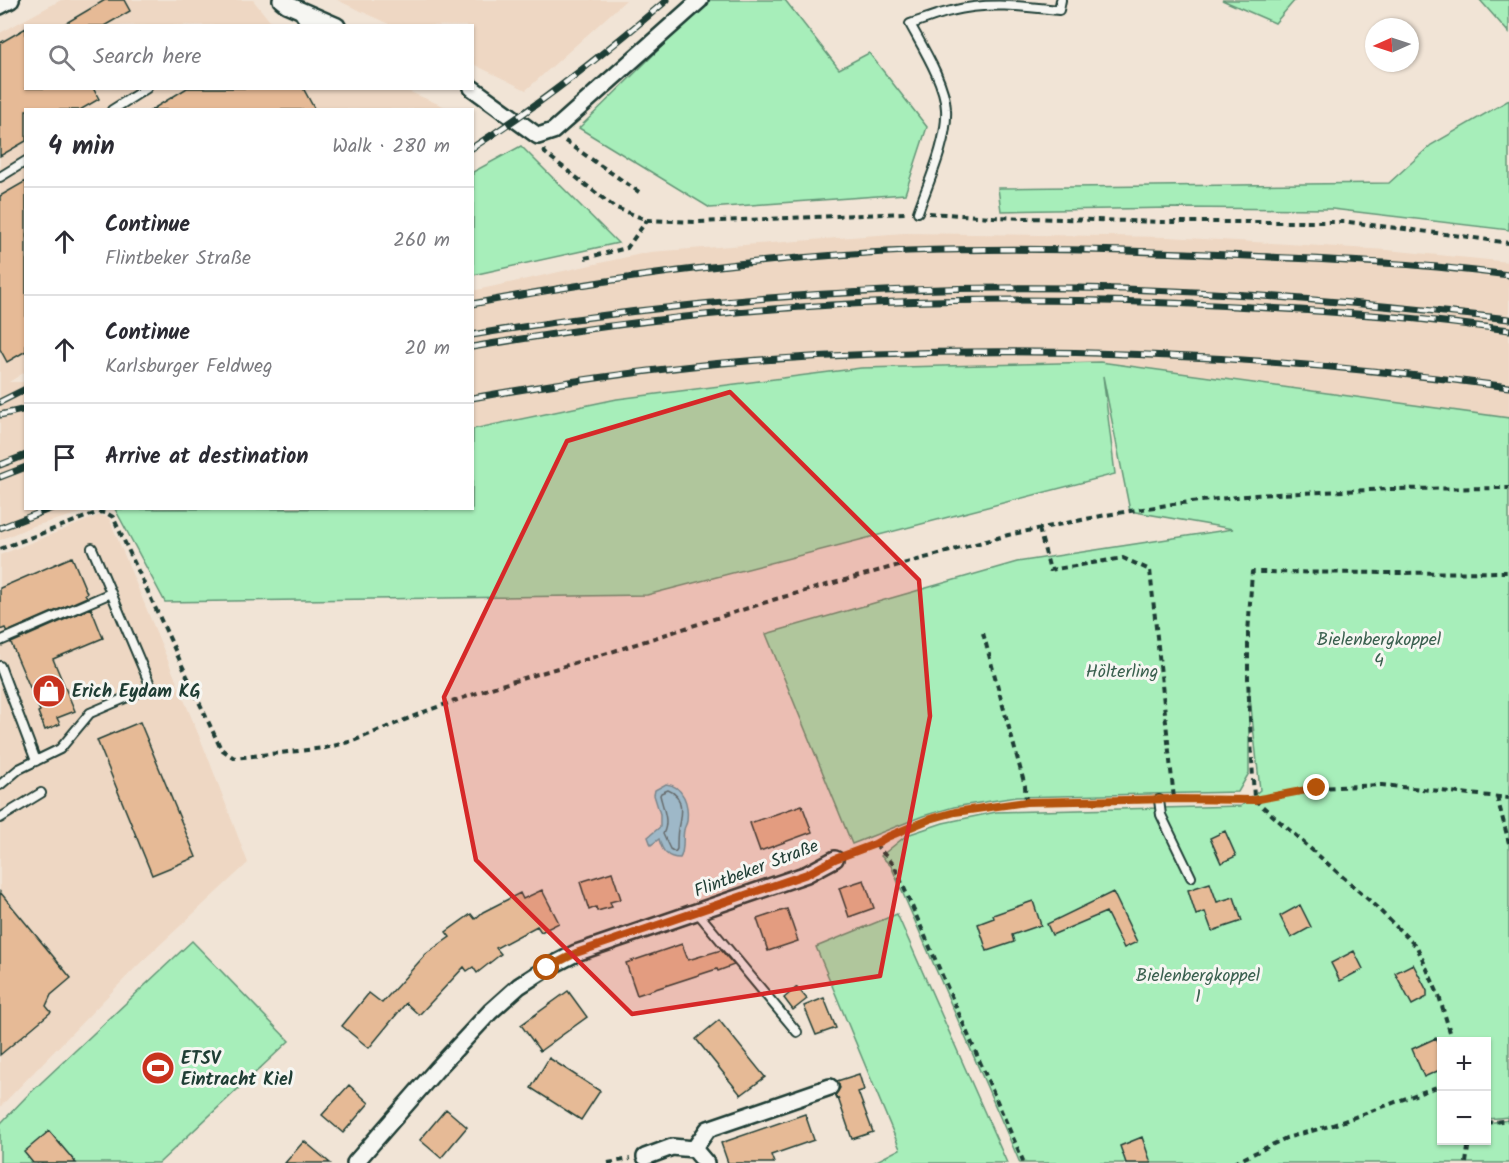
<!DOCTYPE html>
<meta charset="utf-8">
<style>
:root{--surface:#fff;--page:#f2f2f3;--text:#2b2b33;--muted:#7c7c81;--line:#e1e1e2}
body{margin:0;font-family:Kalam,sans-serif;background:var(--page);color:var(--text)}
.controls{position:absolute;right:18px;bottom:18px;display:grid;overflow:hidden;border-radius:0px;box-shadow:0 2px 4px #0004}
.controls button{width:54px;height:54px;display:grid;place-items:center;padding:0;border:0;border-bottom:2px solid var(--line);background:var(--surface);color:var(--text);font:30px sans-serif}
.compass{position:absolute;left:1365px;top:18px;width:54px;height:54px;border-radius:50%;background:var(--surface);box-shadow:0 2px 4px #0004;rotate:267deg}
.stop{position:absolute;width:18px;height:18px;margin:-14px;border:4px solid #b45309;border-radius:50%;background:#fff}
.stop.end{background:#b45309;border-color:#fff;box-shadow:0 2px 6px #0008}
.list{margin:0;padding:0;list-style:none}
h2{display:flex;justify-content:space-between;align-items:center;height:78px;margin:0;padding:0 24px;font-size:26px}
h2 small{font-size:20px;font-weight:400;color:var(--muted)}
.list li{display:grid;grid-template-columns:39px 1fr auto;gap:18px;align-items:center;box-sizing:border-box;height:108px;padding:0 24px;border-top:2px solid var(--line)}
.list b{display:block;font-size:22px;white-space:nowrap}
.list p{margin:0;font-size:20px;white-space:nowrap;color:var(--muted)}
.list em{font-size:20px;font-style:normal;color:var(--muted)}
.icon{flex:none;width:33px;height:33px;fill:none;stroke:currentColor;stroke-width:2;stroke-linecap:round;stroke-linejoin:round}
.map{position:relative;flex:none;width:1509px;height:1163px;overflow:hidden}
.search{position:absolute;background:var(--surface);box-shadow:0 2px 4px #0004;left:24px;top:24px;width:450px;height:66px;display:flex;align-items:center;gap:15px;box-sizing:border-box;padding:0 21px;border-radius:0px;color:var(--muted);font-size:22px}
.panel{position:absolute;background:var(--surface);box-shadow:0 2px 4px #0004;left:24px;top:108px;width:450px;height:402px;border-radius:0px}
.map>svg:first-child{display:block}
.built{fill:#eed7c3}
.green{fill:#a7eeba;stroke:#639677;stroke-width:1.5}
.water{fill:#90ddf0;stroke:#639da5;stroke-width:1.5}
.lines{fill:none;stroke-linecap:round;stroke-linejoin:round}
.shore{stroke:#4c7d7f;stroke-width:1.5}
.building{fill:#e6ba96;stroke:#1f3d34;stroke-width:1.5}
.service-casing{stroke:#1f3d34;stroke-width:12}
.minor-casing{stroke:#1f3d34;stroke-width:20}
.path{stroke:#1f3d34;stroke-width:4;stroke-dasharray:6 4.5;stroke-linecap:butt}
.service{stroke:#f6f6f2;stroke-width:8}
.minor{stroke:#f6f6f2;stroke-width:15}
.rail-casing{stroke:#1f3d34;stroke-width:7}
.rail{stroke:#f6f6f2;stroke-width:4.5;stroke-dasharray:14;stroke-linecap:butt}
.route{stroke:#b45309;stroke-width:8}
.marked{fill:#d62828;fill-opacity:0.2;stroke:#d62828;stroke-width:4.5;stroke-linejoin:round}
.labels{text-anchor:middle;stroke-width:6;stroke-linejoin:round;paint-order:stroke}
.park-label{font-size:18px;fill:#3a604f;stroke:#f6f6f2}
.poi-label{font-size:18px;font-weight:bold;fill:#1f3d34;stroke:#f6f6f2;text-anchor:start}
.street-label{font-size:18px;fill:#1f3d34;stroke:#f6f6f2}
</style>
<div class="map">
<svg width="1509" height="1163" viewBox="0 0 1509 1163">
<rect width="100%" height="100%" fill="#f1e4d6"/>
<filter id="ink" filterUnits="userSpaceOnUse"><feTurbulence type="fractalNoise" baseFrequency=".0167" numOctaves="2"/><feDisplacementMap in="SourceGraphic" scale="12" xChannelSelector="R" yChannelSelector="G"/><feConvolveMatrix kernelMatrix="1 2 1 2 8 2 1 2 1" color-interpolation-filters="sRGB"/></filter>
<g filter="url(#ink)">
<!-- built -->
<path class="built" d="M61,0H253L273,25L26,26V88H401L450,109L26,110L25,372L9,382H25L26,508L96,509L30,527L0,540V33Z
M337,0H626L526,90L473,64L472,26L391,25Z
M904,233L1169,237L1387,250L1509,262V418L1100,362L861,368L617,399L473,429L472,291L650,252Z
M100,515L109,518L209,760L248,863L137,966L0,1107V555Z"/>
<!-- green -->
<path class="green" d="M709,0H785L839,69L869,53L927,127L905,194L710,208L579,128Z
M1222,0H1295L1275,23Z
M1480,0H1509V33Z
M1509,100V230L1332,209L1172,208L1001,211L998,188L1389,183L1431,145Z
M521,146L618,243L473,275V172Z
M1100,362L1509,418V1117L1487,1119L1486,1042H1442V1140H1486L1487,1123L1509,1120V1163H1020L891,866L881,856L907,835L943,823L996,812L1241,806L1260,790L1249,688V773L1238,792L1016,797L954,807L923,816L852,844L766,634L1017,562L1233,529L1130,511L1103,376L1115,474L647,595L165,602L115,509L472,508L473,429L617,399L861,368Z
M897,914L1007,1163H873L900,1149L816,947Z
M192,941L289,1041L159,1163H0V1124L27,1096Z"/>
<!-- water -->
<path class="water" d="M666,784C684,786 689,805 687,821C686,826 685,825 684,830C682,840 685,850 680,858C667,858 662,851 659,839L651,845L648,837L660,827V814L654,795L655,790Z"/>
<g class="lines">
<!-- shore -->
<path class="shore" d="M668,790C685,796 681,816 678,829C677,835 677,843 677,849L675,852L670,849L663,834C670,821 663,809 660,795L661,793Z"/>
</g>
<!-- building -->
<path class="building" d="M105,0H124L130,11L104,26H61Z
M26,28V88H93L99,99L80,110H26V141L0,156V43Z
M187,88H303L315,110H151Z
M26,181V351L7,362L0,349V196Z
M72,557L87,593L85,594L87,597L7,632L5,628L0,630V588Z
M91,608L103,638L53,659L75,711L57,718L60,724L45,730L38,712L40,711L11,643Z
M140,722L196,857L152,875L97,740Z
M802,805L812,832L760,851L750,823Z
M1225,831L1236,856L1221,863L1210,838Z
M612,872L621,899L610,902L612,907L597,911L596,907L589,910L580,882Z
M864,880L874,908L849,917L839,888Z
M1210,883L1217,902L1234,897L1242,921L1212,931L1205,912L1196,915L1188,890Z
M542,890L559,923L541,932L537,926L496,948L501,954L477,973L473,967L467,971L464,967L419,1015L406,1003L369,1048L342,1026L369,993L382,1003L426,954L450,937L446,932L471,914L475,919L483,912L520,893L523,899Z
M0,892L71,978L51,995L46,1006L51,1012L0,1055Z
M1113,892L1137,942L1124,948L1106,912L1052,935L1047,924Z
M1033,901L1041,925L1012,935L1014,942L987,951L978,924L994,918L993,915Z
M1300,905L1311,927L1291,938L1280,916Z
M787,909L798,941L768,951L757,919Z
M682,944L688,960L721,950L734,965L718,971L717,969L637,995L626,963Z
M1354,951L1363,969L1340,981L1331,963Z
M1413,964L1427,991V997L1412,1005L1395,973Z
M797,987L807,999L793,1010L784,998Z
M568,991L587,1017L540,1051L521,1025Z
M824,998L836,1028L816,1035L804,1006Z
M719,1020L765,1077L741,1095L696,1039Z
M1436,1038L1442,1051V1069L1424,1077L1412,1049Z
M549,1058L600,1091L581,1120L531,1088Z
M859,1074L864,1090L858,1092L873,1132L852,1139L838,1098L837,1099L835,1095L840,1088L837,1081Z
M349,1085L369,1103L343,1133L322,1115Z
M446,1109L467,1127L441,1158L420,1140Z
M805,1114L814,1140L771,1155L774,1163H728L721,1143Z
M49,1131L76,1163H33L24,1152Z
M1142,1137L1151,1163H1126L1120,1146Z
M304,1141L330,1163H285Z"/>
<g class="lines">
<!-- service casing -->
<g class="service-casing">
<path id="service" d="M298,12L307,26
M112,110L147,88
M0,177L26,161
M918,212C928,183 948,141 946,109C945,83 923,48 910,24C924,20 937,14 951,11C986,2 1023,6 1059,10L1061,0
M0,641L111,593
M0,666L36,761
M0,785L19,769L60,749L90,713L151,687L92,548
M1159,800L1161,815L1191,877
M0,818L41,793
M697,912L797,1032"/>
</g>
<!-- minor casing -->
<g class="minor-casing">
<path id="minor" d="M281,0L286,4L337,26
M0,6L11,0
M472,88L538,136L553,131L700,0
M694,1149L708,1129L830,1087
M645,1157L672,1147L694,1149L706,1163
M355,1163L437,1069L490,1012L519,986L547,968L576,953L807,874L835,859"/>
</g>
<!-- path -->
<path class="path" d="M565,141L639,192
M544,150L545,153L614,207L647,220L697,222L907,213
M929,213L993,217L1164,222H1348L1461,236L1509,243
M585,258L627,248L647,220
M1039,529L1050,570L1123,558L1150,570L1174,799
M0,549L99,512L106,513L113,517L221,749L234,758L325,748L353,741L429,710L491,688L611,652L776,599L1008,535L1106,515L1173,504L1255,495L1390,489L1509,488
M983,633L1025,786L1026,802
M1497,797L1509,843
M1171,799H1254L1317,788L1382,785L1509,798
M875,844L894,865L1024,1163
M850,854L875,844L887,837L930,819L955,812L1026,802L1149,800
M1453,1042L1439,996L1417,947L1369,900L1254,799L1248,679V634L1252,572L1394,573L1509,572
M1486,1123L1509,1120
M608,1163L630,1159
M1234,1163L1286,1138L1333,1125L1442,1085
M1466,1163L1469,1140"/>
<!-- service -->
<use href="#service" class="service"/>
<!-- minor -->
<use href="#minor" class="minor"/>
<!-- rail casing -->
<g class="rail-casing">
<path id="rail" d="M472,148C541,104 605,53 667,0
M472,304C616,277 762,257 908,251C1022,247 1135,250 1248,256C1293,258 1339,260 1384,263C1426,265 1468,270 1509,275
M472,335C672,301 874,285 1076,288C1221,290 1365,303 1509,319
M472,347C572,330 672,316 773,309C976,293 1182,300 1384,316C1426,319 1468,325 1509,330
M472,398C563,382 655,368 747,361C1001,342 1257,353 1509,387
M0,402L26,389
M0,415L26,409
M0,465L26,455
M0,477L26,467
M0,528L52,508"/>
</g>
<!-- rail -->
<use href="#rail" class="rail"/>
</g>
</g>
<g class="lines" filter="url(#ink)">
<!-- route -->
<path class="route" d="M547,968L576,953L807,874L835,859L875,844L887,837L930,819L955,812L1026,802L1174,799L1254,800L1317,788"/>
</g>
<!-- marked area -->
<path class="marked" d="M730,392L919,580L930,716L880,976L632,1014L476,860L444,697L567,441Z"/>
<!-- icons -->
<defs>
<g id="shop-disc" transform="scale(1.725)"><circle r="9.5" fill="#c8321e" stroke="#f6f6f2"/><path d="M-5-2.5h2.3a2.7 3.5 0 0 1 5.4 0H5L5.5 6h-11ZM-1.5-2.5h3a1.5 2.3 0 0 0-3 0Z" fill="#fff"/></g>
<g id="stadium-disc" transform="scale(1.725)"><circle r="9.5" fill="#c8321e" stroke="#f6f6f2"/><path d="M0-5a6.5 5 0 1 0 0 10a6.5 5 0 1 0 0-10ZM-3.5-1.8h7v3.6h-7Z" fill="#fff"/></g>
</defs>
<g fill-rule="evenodd">
<use href="#shop-disc" x="49" y="691"/>
<use href="#stadium-disc" x="158" y="1068"/>
</g>
<g class="labels">
<!-- park labels -->
<g class="park-label">
<text x="1379" y="645">Bielenbergkoppel<tspan x="1379" dy="21">4</tspan></text>
<text x="1122" y="677">Hölterling</text>
<text x="1198" y="981">Bielenbergkoppel<tspan x="1198" dy="21">1</tspan></text>
</g>
<!-- poi labels -->
<g class="poi-label">
<text x="72" y="697">Erich Eydam KG</text>
<text x="181" y="1064">ETSV<tspan x="181" dy="21">Eintracht Kiel</tspan></text>
</g>
<!-- street labels -->
<g class="street-label">
<text transform="translate(756 868) rotate(-21)" y="6">Flintbeker Straße</text>
</g>
</g>
</svg>
<div class="controls">
<button>+</button>
<button>−</button>
</div>
<svg class="compass" viewBox="-18 -18 36 36"><path d="M0-13l5 13h-10z" fill="#e53935"/><path d="M0 13l5-13h-10z" fill="#7c7c81"/></svg>
<div class="stop" style="left:547px;top:968px"></div>
<div class="stop end" style="left:1317px;top:788px"></div>
<div class="search"><svg class="icon" aria-label="search" viewBox="0 0 24 24"><circle cx="10" cy="10" r="6"/><path d="M15 15l6 6"/></svg>Search here</div>
<section class="panel">
<h2>4 min<small>Walk · 280 m</small></h2>
<ul class="list">
<li><svg class="icon" aria-label="ahead" viewBox="0 0 24 24"><path d="M12 20V5M6 11l6-6 6 6"/></svg><div><b>Continue</b><p>Flintbeker Straße</p></div><em>260 m</em></li>
<li><svg class="icon" aria-label="ahead" viewBox="0 0 24 24"><path d="M12 20V5M6 11l6-6 6 6"/></svg><div><b>Continue</b><p>Karlsburger Feldweg</p></div><em>20 m</em></li>
<li><svg class="icon" aria-label="arrive" viewBox="0 0 24 24"><path d="M6 21V4h12l-3 4 3 4H6"/></svg><div><b>Arrive at destination</b></div></li>
</ul>
</section>
</div>
